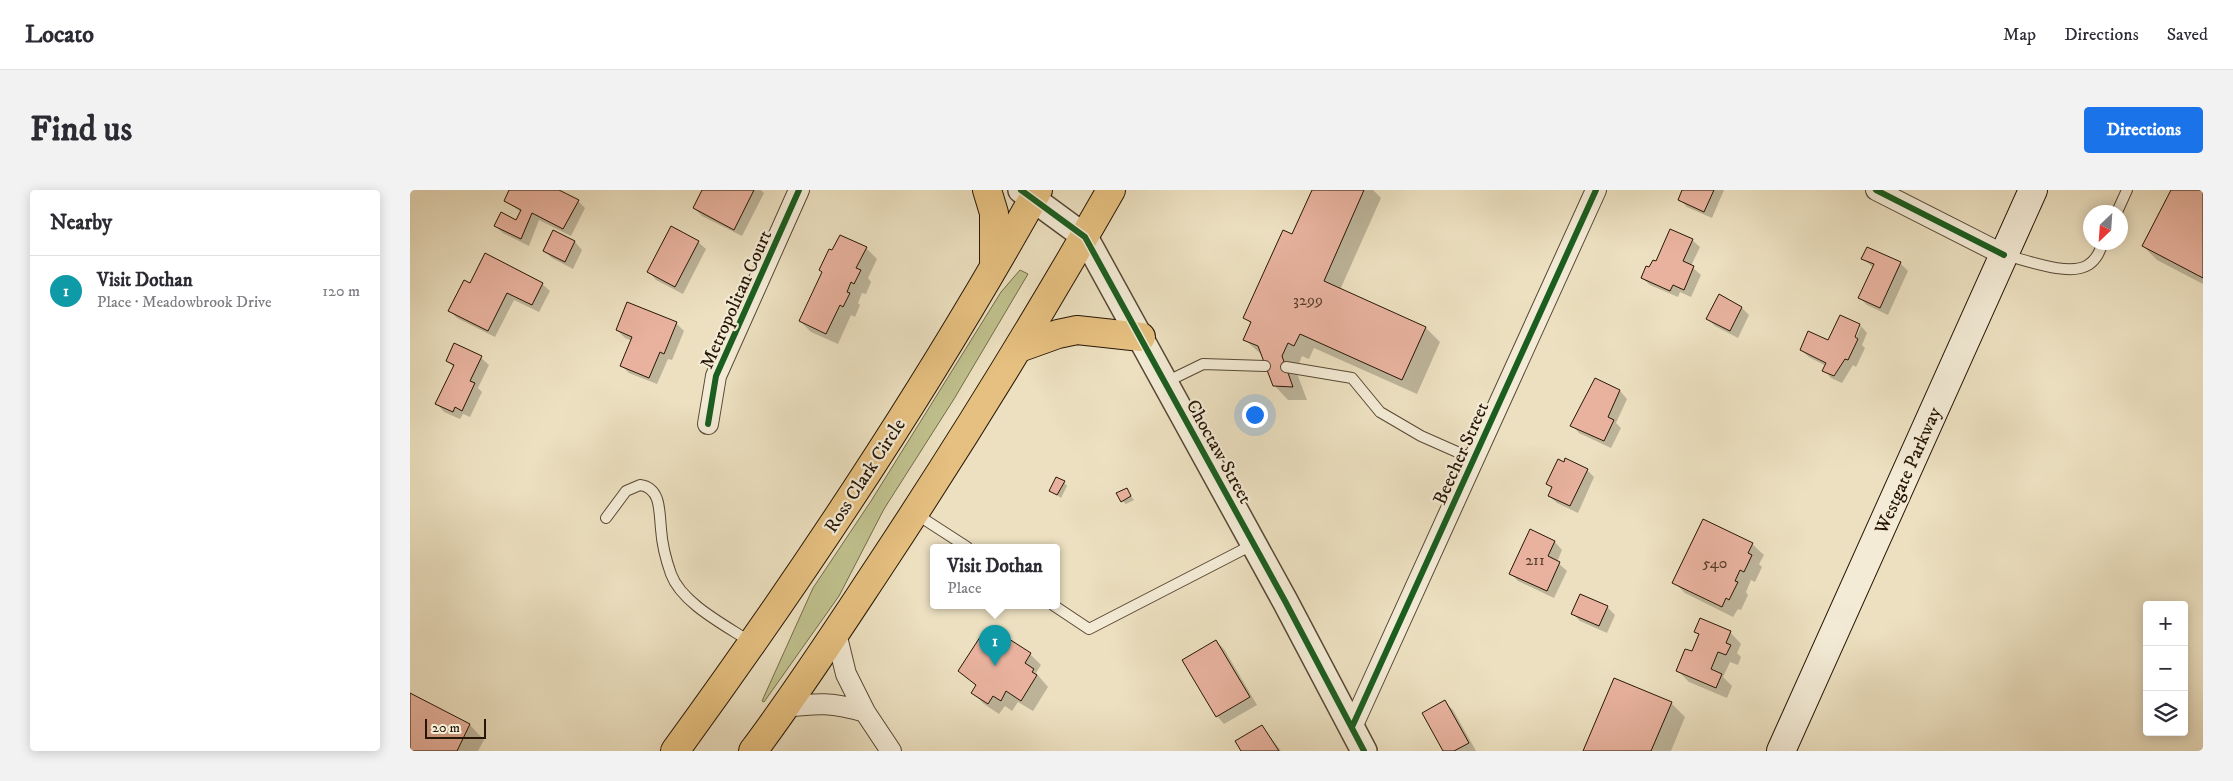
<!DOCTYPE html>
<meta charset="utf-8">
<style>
:root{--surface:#fff;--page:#f2f2f3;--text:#2b2b33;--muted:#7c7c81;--line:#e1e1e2;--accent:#1a73e8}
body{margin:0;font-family:"IM FELL DW Pica",serif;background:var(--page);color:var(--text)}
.controls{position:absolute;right:15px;bottom:15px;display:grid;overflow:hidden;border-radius:5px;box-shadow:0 2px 12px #0003}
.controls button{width:45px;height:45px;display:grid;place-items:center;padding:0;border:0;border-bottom:1px solid var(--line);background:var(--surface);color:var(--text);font:25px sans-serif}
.compass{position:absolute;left:1673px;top:15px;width:45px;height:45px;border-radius:50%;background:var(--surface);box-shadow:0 2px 12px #0003;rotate:205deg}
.scale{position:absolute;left:15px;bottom:12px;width:61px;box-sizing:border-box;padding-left:5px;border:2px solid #271605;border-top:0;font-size:14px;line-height:18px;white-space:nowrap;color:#271605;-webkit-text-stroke:4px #f3ebd6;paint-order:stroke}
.you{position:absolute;left:844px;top:224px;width:18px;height:18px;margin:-12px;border:4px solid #fff;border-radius:50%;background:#1a73e8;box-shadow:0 0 0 8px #1a73e833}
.badge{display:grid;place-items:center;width:32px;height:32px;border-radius:50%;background:var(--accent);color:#fff;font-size:16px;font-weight:700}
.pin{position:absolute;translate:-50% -41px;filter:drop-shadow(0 1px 2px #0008)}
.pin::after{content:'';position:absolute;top:26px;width:18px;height:15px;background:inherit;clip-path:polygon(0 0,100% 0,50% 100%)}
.popup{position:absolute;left:520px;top:354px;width:130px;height:65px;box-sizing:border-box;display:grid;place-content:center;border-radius:5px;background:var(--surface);filter:drop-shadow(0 1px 4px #0005);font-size:16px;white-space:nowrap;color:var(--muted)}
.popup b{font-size:19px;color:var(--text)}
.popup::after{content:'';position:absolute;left:50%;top:100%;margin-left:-10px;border:10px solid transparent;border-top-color:var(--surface)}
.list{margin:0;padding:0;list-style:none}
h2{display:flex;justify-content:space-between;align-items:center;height:65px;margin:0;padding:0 20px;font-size:21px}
h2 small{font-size:16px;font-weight:400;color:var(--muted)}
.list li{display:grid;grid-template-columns:32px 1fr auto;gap:15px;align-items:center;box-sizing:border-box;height:70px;padding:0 20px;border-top:1px solid var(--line)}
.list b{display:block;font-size:19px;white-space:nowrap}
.list p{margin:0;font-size:16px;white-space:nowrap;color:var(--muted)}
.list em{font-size:16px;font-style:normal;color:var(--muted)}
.icon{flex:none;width:28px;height:28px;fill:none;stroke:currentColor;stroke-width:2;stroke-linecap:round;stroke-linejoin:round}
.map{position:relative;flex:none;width:1793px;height:561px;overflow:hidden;border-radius:5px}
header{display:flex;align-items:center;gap:30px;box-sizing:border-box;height:70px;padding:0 25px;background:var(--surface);border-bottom:1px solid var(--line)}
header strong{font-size:24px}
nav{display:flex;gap:28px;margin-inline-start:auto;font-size:18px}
.intro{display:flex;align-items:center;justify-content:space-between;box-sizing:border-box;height:120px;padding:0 30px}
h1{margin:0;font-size:35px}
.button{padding:12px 22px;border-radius:5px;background:var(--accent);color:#fff;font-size:18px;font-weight:700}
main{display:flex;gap:30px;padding:0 30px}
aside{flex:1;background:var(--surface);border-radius:5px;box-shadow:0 2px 12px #0003}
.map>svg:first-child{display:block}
.green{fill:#bfc08d;stroke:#736b49}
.shadow{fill:#0003;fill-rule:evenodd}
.building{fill:#e8b29e;stroke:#271605}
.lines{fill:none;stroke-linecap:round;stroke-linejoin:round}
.service-casing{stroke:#584834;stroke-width:12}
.minor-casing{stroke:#584834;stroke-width:22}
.tertiary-casing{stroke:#584834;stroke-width:28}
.secondary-casing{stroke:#271605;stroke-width:30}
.trunk-casing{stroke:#271605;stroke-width:30}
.service{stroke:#f3ebd6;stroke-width:10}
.minor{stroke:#f3ebd6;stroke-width:20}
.tertiary{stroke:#f3ebd6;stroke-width:25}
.secondary{stroke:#f3ebd6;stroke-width:28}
.trunk{stroke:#e6c080;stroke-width:28}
.cycleway-casing{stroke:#f3ebd6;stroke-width:9}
.cycleway{stroke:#1b5e20;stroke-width:6}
.labels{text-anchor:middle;stroke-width:4.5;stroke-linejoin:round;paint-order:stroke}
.number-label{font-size:16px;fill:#573d2b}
.street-label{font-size:19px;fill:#271605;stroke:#f3ebd6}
</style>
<header>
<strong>Locato</strong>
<nav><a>Map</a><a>Directions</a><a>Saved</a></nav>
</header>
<div class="intro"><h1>Find us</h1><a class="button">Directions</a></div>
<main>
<aside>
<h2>Nearby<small></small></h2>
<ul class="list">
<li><span class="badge" style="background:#0f9aa8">1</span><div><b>Visit Dothan</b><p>Place · Meadowbrook Drive</p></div><em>120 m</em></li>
</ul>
</aside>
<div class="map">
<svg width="1793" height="561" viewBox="0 0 1793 561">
<rect width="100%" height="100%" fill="#ece0c0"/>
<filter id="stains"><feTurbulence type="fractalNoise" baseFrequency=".004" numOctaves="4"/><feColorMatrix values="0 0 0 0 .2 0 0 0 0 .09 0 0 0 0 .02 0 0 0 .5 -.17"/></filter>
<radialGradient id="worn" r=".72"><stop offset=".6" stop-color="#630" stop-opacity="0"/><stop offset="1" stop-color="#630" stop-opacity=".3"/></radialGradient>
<!-- green -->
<path class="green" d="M610,80L618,84L544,209L474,319L429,406L354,512L352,511L403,398L461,311L591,102Z"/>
<!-- shadow -->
<path class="shadow" d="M101,0H147L168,11L175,18L161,46L129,30L119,56L93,43L85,36L106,31L111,22L95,11Z
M294,0H351L354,3L332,46L292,26L284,18Z
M903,0H963L971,8L930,100L1016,138L1030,152L1007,204L904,158L899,169L892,166L886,181L897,210H878L864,195L852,165L835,150L842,134L835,128L883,45Z
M1274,0H1314L1302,28L1277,17L1270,10Z
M1762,0H1793V94L1747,70L1733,56Z
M143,42L165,52L172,60L163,79L142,68L134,61Z
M1282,50L1290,57L1281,76L1291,85L1281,107L1270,102L1268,107L1240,95L1232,88L1247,73Z
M288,52L296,59L273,104L246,90L239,82Z
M456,58L467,69L458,88L461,92L456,104L452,103L448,113L450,115L445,127L441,125L428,154L401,142L390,131Z
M1453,69L1490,73L1498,81L1478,125L1457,115L1450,108L1464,78Z
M132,94L140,101L129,122L104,110L85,147L47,128L40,121L61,95Z
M218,113L266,133L274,141L262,170L258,169L247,194L219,183L212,176L222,151L215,148L207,140Z
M1332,118L1339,125L1328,148L1305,136L1298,129Z
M1430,126L1450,135L1457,143L1452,155L1455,158L1446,177L1443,175L1432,193L1421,188L1414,180L1416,176L1399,167L1391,160L1419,152ZM1448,137H1451L1443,154L1441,153Z
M71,168L79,175L68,198L72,202L60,227L53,224L50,229L34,222L27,214L44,177L37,171Z
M1186,190L1210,201L1217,209L1206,233L1211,238L1201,258L1169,243L1162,235Z
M1177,280L1184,287L1168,323L1147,313L1139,306L1143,299L1138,293Z
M654,292L657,296L651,308L640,300Z
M716,299L724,310L716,314L712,311Z
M1121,341L1145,352L1152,360L1147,372L1157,381L1144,408L1108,391L1101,384Z
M1342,354L1354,365L1349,374L1352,377L1345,392L1341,390L1336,402L1338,405L1331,420L1328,419L1323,427L1275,403L1264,392Z
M1171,406L1197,417L1205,425L1197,443L1170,431L1163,424Z
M1286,441L1320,442L1331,454L1327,463L1331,467L1328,475L1320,472L1313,487L1322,496L1317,508L1279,492L1268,481L1282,463L1290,446Z
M806,451L814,459L847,515L814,534L807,526Z
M620,464L631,475L626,483L638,497L623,521L608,512L602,521L595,516L589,524L574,514L563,503L567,497L550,481Z
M0,505L60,535L74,550L68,561H0Z
M1035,512L1043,520L1066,561H1034Z
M1261,513L1275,527L1261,561H1174Z
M852,536L871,561H832Z"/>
<!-- building -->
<path class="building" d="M99,0H149L169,10L153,39L122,23L111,49L84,36L91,22L106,30L111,20L94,11Z
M292,0H344L324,40L283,18Z
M902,0H954L914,91L1016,137L992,190L890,144L884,156L878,153L872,166L883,197L863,196L848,156L833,150L841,132L833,128L873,40L882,44Z
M1272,0H1304L1294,22L1268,10Z
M1761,0H1793V88L1732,56Z
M261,36L289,51L265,97L237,82Z
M1260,39L1283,49L1273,71L1284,76L1274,100L1263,95L1260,101L1231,88L1236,76L1239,77L1243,70L1246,71Z
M143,40L165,51L155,72L133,61Z
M430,45L457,57L446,78L451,80L444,94L441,92L437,102L440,103L433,117L430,115L416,144L389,131L412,82L409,80L419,59L422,60Z
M1457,57L1491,72L1470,118L1448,108L1464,74L1451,69Z
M75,63L133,93L122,115L97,103L78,141L38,121L54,90L60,93Z
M1309,104L1332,117L1320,141L1296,129Z
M217,112L267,132L254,164L250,162L239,188L210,176L222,147L206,140Z
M1430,125L1450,134L1445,147L1448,149L1438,170L1435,169L1424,186L1412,181L1416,173L1390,160L1398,141L1418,150Z
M44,153L72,166L60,191L65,193L52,221L45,217L43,222L25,214L44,175L36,171Z
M1185,188L1210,200L1198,227L1204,230L1194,251L1160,236Z
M1155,268L1178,279L1160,316L1138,306L1142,297L1136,294L1148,269L1154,272Z
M646,287L655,291L647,305L639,301Z
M717,298L721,306L711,312L706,303Z
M1293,329L1343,353L1338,363L1342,365L1334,382L1330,380L1325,391L1328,392L1319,410L1316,408L1312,417L1262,393Z
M1120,339L1145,351L1138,366L1150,372L1137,401L1099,384Z
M1170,404L1198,416L1189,436L1161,424Z
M1290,428L1321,441L1316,453L1321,455L1316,465L1308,462L1301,479L1312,484L1306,498L1266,481L1275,459L1282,461L1289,444L1284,442Z
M574,441L582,446H586L588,442L621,463L615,473L624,479L622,482L627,485L611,511L596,501L591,511L583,506L578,514L561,503L566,495L548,481Z
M806,450L840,507L806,527L772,470Z
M1204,488L1262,512L1241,561H1173Z
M0,503L60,534L47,561H0Z
M1035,510L1059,553L1044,561H1033L1012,523Z
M852,535L869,561H831L825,551Z"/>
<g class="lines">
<!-- service casing -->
<g class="service-casing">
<path id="service" d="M1707,22L1717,0
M1595,65C1616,70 1659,87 1678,75C1687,69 1690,61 1693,52
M876,177L942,188L970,222L1011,246L1063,269
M756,192L793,174L855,176
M506,324L557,357
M196,328L216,301L230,295C238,296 244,301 247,309C250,318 250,329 251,339C252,354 256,370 261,384C272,414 317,436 342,453
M643,415L679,439L844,354"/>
</g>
<!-- minor casing -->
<g class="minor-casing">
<path id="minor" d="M1466,0L1594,65
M298,234L306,186L389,0
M426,443L436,484L455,522L481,561
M375,517C407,513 423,512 455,522
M942,537L1186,0"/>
</g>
<!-- tertiary casing -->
<g class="tertiary-casing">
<path id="tertiary" d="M611,0L675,47L875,411L954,561"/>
</g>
<!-- secondary casing -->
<g class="secondary-casing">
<path id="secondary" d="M1371,561L1623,0"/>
</g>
<!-- trunk casing -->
<g class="trunk-casing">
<path id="trunk" d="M577,0L584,23V75
M609,158L648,144L667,140L731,147
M265,561C396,381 520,194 628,0
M343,561C388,501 428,439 469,377C551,253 628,128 701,0"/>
</g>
<!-- service -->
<use href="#service" class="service"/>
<!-- minor -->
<use href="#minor" class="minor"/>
<!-- tertiary -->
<use href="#tertiary" class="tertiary"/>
<!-- secondary -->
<use href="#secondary" class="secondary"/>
<!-- trunk -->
<use href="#trunk" class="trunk"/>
<!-- cycleway casing -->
<g class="cycleway-casing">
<path id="cycleway" d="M611,0L675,47L875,411L954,561
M1466,0L1594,65
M298,234L306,186L389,0
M942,537L1186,0"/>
</g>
<!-- cycleway -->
<use href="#cycleway" class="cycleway"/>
</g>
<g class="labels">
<!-- number labels -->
<g class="number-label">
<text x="898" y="115">3299</text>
<text x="1125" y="375">211</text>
<text x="1305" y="378">540</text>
</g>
<!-- street labels -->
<g class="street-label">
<text transform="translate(325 109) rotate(-66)" y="7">Metropolitan Court</text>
<text transform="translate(810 261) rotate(61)" y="7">Choctaw Street</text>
<text transform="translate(1050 263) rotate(-66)" y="7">Beecher Street</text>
<text transform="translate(1497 280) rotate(-66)" y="7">Westgate Parkway</text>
<text transform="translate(454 285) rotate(-57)" y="7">Ross Clark Circle</text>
</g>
</g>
<rect width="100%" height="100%" filter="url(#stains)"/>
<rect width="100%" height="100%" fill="url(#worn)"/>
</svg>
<div class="controls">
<button>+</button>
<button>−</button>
<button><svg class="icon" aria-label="layers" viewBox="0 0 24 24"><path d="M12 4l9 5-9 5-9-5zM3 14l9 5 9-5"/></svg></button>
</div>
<svg class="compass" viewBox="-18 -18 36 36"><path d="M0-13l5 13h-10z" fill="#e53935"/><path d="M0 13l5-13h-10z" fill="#7c7c81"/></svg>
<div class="scale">20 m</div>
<div class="you"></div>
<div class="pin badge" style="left:585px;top:476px;background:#0f9aa8">1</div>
<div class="popup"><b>Visit Dothan</b>Place</div>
</div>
</main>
